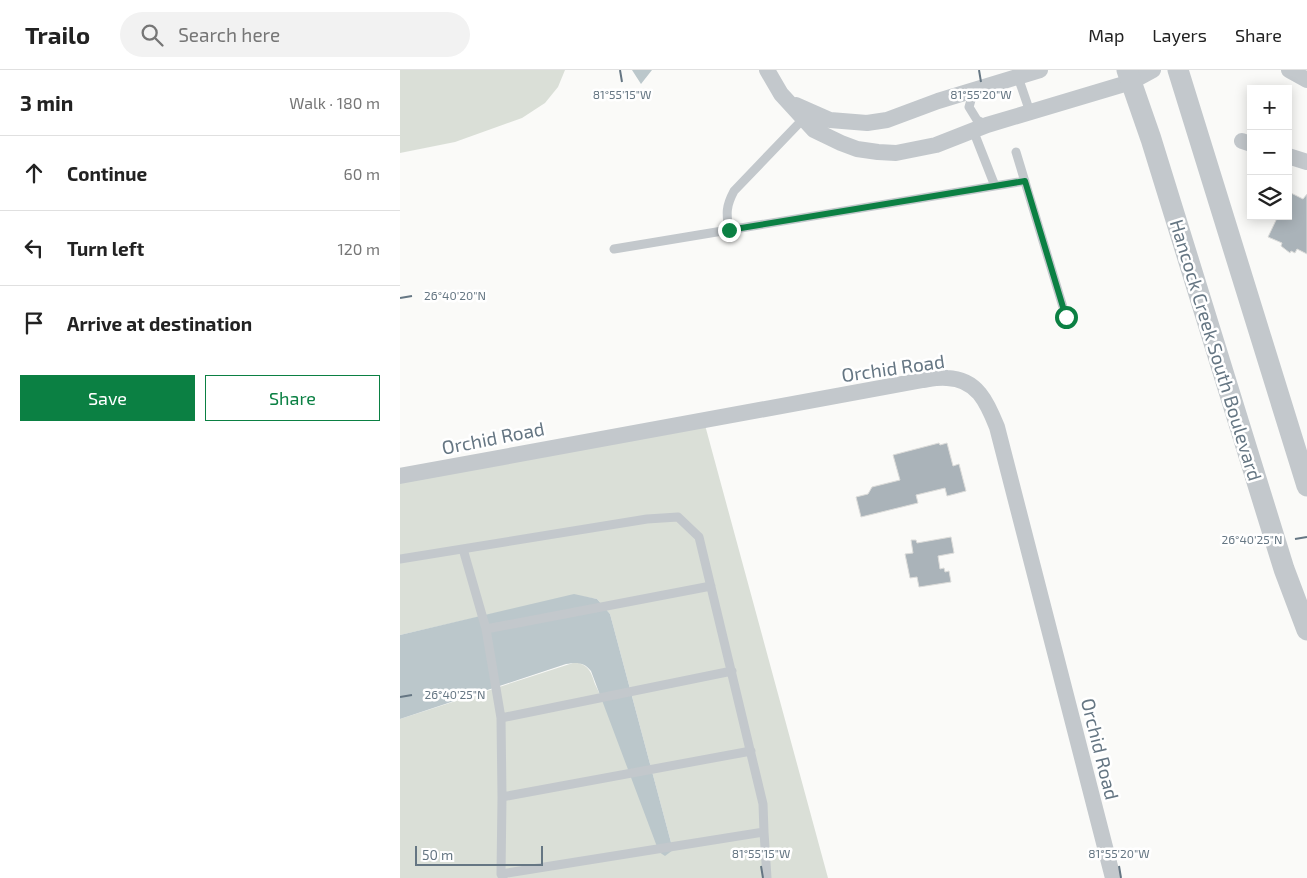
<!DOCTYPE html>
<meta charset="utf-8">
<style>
:root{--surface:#fff;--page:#f2f2f2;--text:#222;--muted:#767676;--line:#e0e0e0;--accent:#0b8043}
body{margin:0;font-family:"Exo 2",sans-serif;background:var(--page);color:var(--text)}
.controls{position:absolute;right:15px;top:15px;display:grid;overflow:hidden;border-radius:0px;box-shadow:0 2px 12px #0003}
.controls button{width:45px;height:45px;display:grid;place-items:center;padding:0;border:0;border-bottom:1px solid var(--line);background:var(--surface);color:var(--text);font:25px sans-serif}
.scale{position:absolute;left:15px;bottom:12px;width:128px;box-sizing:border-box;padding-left:5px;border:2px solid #657683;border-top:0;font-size:14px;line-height:18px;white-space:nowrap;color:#657683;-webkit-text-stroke:4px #fff;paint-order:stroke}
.stop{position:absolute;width:15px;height:15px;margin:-11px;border:4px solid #0b8043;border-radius:50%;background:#fff}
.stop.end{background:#0b8043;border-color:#fff;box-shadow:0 1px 5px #0008}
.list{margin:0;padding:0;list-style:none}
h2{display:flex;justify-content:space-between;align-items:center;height:65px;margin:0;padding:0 20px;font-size:21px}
h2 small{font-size:16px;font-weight:400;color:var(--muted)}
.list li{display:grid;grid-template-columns:32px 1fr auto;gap:15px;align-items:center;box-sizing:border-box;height:75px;padding:0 20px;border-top:1px solid var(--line)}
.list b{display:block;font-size:19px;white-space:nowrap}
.list em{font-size:16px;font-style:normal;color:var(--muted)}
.actions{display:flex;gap:10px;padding:15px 20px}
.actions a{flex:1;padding:11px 0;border:1px solid var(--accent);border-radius:0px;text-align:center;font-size:18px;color:var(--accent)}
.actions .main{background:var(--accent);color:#fff}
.icon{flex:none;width:28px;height:28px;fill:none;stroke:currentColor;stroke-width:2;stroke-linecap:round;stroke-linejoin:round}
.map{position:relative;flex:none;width:907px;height:808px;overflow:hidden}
header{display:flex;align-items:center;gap:30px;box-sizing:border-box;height:70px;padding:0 25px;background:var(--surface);border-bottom:1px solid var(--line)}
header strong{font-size:24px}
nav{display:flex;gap:28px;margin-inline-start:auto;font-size:18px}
.search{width:350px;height:45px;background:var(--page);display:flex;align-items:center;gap:12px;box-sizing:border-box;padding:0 18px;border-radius:28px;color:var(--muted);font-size:19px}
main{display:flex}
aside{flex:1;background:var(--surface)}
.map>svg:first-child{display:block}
.green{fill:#dadfd7}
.water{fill:#bbc7cb}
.building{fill:#aab3b9;stroke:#dcdcda}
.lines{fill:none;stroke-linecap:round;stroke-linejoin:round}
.service{stroke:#c3c8cc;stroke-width:9}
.minor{stroke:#c3c8cc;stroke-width:16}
.tertiary{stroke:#c3c8cc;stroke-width:21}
.route{stroke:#0b8043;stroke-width:6}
.ticks{fill:none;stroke:#657683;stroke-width:2}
.labels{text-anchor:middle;stroke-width:5;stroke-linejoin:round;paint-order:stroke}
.street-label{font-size:19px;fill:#657683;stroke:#fff}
.ticks-label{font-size:12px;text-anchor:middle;fill:#657683;stroke:#fff;stroke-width:5;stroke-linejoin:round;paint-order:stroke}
</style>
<header>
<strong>Trailo</strong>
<div class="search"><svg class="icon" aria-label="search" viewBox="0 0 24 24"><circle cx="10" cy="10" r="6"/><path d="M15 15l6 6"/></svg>Search here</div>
<nav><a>Map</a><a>Layers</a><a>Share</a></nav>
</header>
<main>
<aside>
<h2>3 min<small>Walk · 180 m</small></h2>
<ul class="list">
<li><svg class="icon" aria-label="ahead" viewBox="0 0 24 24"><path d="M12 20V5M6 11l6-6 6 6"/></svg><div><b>Continue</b></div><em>60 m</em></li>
<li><svg class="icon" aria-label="left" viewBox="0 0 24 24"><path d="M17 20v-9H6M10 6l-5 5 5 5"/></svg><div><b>Turn left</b></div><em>120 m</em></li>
<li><svg class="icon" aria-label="arrive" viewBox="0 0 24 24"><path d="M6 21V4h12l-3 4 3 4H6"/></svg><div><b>Arrive at destination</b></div></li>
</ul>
<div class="actions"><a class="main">Save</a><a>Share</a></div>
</aside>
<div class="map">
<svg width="907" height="808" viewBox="0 0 907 808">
<rect width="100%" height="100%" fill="#fafaf8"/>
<!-- green -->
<path class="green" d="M0,0H165L158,17L145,33L122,48L55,72L0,83Z
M302,344L428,808H0V649L176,592C189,596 191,601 195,614L273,780L210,544L197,529L174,525L0,565V402Z"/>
<!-- water -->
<path class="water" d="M232,0H252L241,14Z
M174,524L197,529L210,544L273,780L265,786L259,782L191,601C184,592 177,592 166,594L0,649V565Z"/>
<!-- building -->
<path class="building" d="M889,122L903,129L907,124V184L897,179L895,183L891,181L890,183L881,176L882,173L868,167L878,146H888Z
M539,373L540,375L547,373L553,396L559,394L566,421L547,426L545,418L516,425L518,433L461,447L456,427L468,424L472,417L500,410L493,385Z
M551,467L554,483L538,486L540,499L544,498L545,502L549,501L551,512L519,517L517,507L510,508L505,484L513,483L511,470H516L517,473Z"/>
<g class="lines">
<!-- service -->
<path class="service" d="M618,7L630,42
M574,20L569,37L577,50L587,55
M573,60L595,116
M616,82L666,247
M329,160C326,143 326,136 334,121L406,46
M214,179L625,111
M63,479L86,559L101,648L102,727
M0,489L247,449L278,447L299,467L363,734L364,762
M86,559L311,516
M101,648L332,601
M101,804L102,727L351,681
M103,808L101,804L364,762L367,808"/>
<!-- minor -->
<path class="minor" d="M367,0L381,24L414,60L441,73L457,79L478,82L496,83L536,75L587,55L731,12L753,0
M889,0L907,10
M396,35L430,50L467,53L487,50L538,31L640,0
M842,71L851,74
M888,86L907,92
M0,406L523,310C530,309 539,307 547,308C577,309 587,332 597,357L713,808"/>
<!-- tertiary -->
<path class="tertiary" d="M727,0L751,69L884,499L907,560
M778,0L907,416"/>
</g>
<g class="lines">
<!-- route -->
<path class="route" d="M329,160L625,111L666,247"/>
</g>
<!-- ticks -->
<path class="ticks" d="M220,0L222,12M579,0L581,12M0,228L12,226M895,469L907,467M0,627L12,625M361,796L363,808M719,796L721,808"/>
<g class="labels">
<!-- street labels -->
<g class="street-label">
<text transform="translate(816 280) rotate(73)" y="7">Hancock Creek South Boulevard</text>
<text transform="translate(493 298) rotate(-8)" y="7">Orchid Road</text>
<text transform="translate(93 368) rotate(-11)" y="7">Orchid Road</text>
<text transform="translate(700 679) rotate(76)" y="7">Orchid Road</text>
</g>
</g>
<g class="ticks-label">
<text x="222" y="29">81°55'15"W</text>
<text x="581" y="29">81°55'20"W</text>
<text x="55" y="230">26°40'20"N</text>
<text x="852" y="474">26°40'25"N</text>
<text x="55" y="629">26°40'25"N</text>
<text x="361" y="788">81°55'15"W</text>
<text x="719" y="788">81°55'20"W</text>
</g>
</svg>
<div class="controls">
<button>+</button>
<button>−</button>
<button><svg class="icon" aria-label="layers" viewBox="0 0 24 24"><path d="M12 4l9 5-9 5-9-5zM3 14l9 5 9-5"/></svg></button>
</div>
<div class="scale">50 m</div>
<div class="stop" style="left:666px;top:247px"></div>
<div class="stop end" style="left:329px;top:160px"></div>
</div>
</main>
